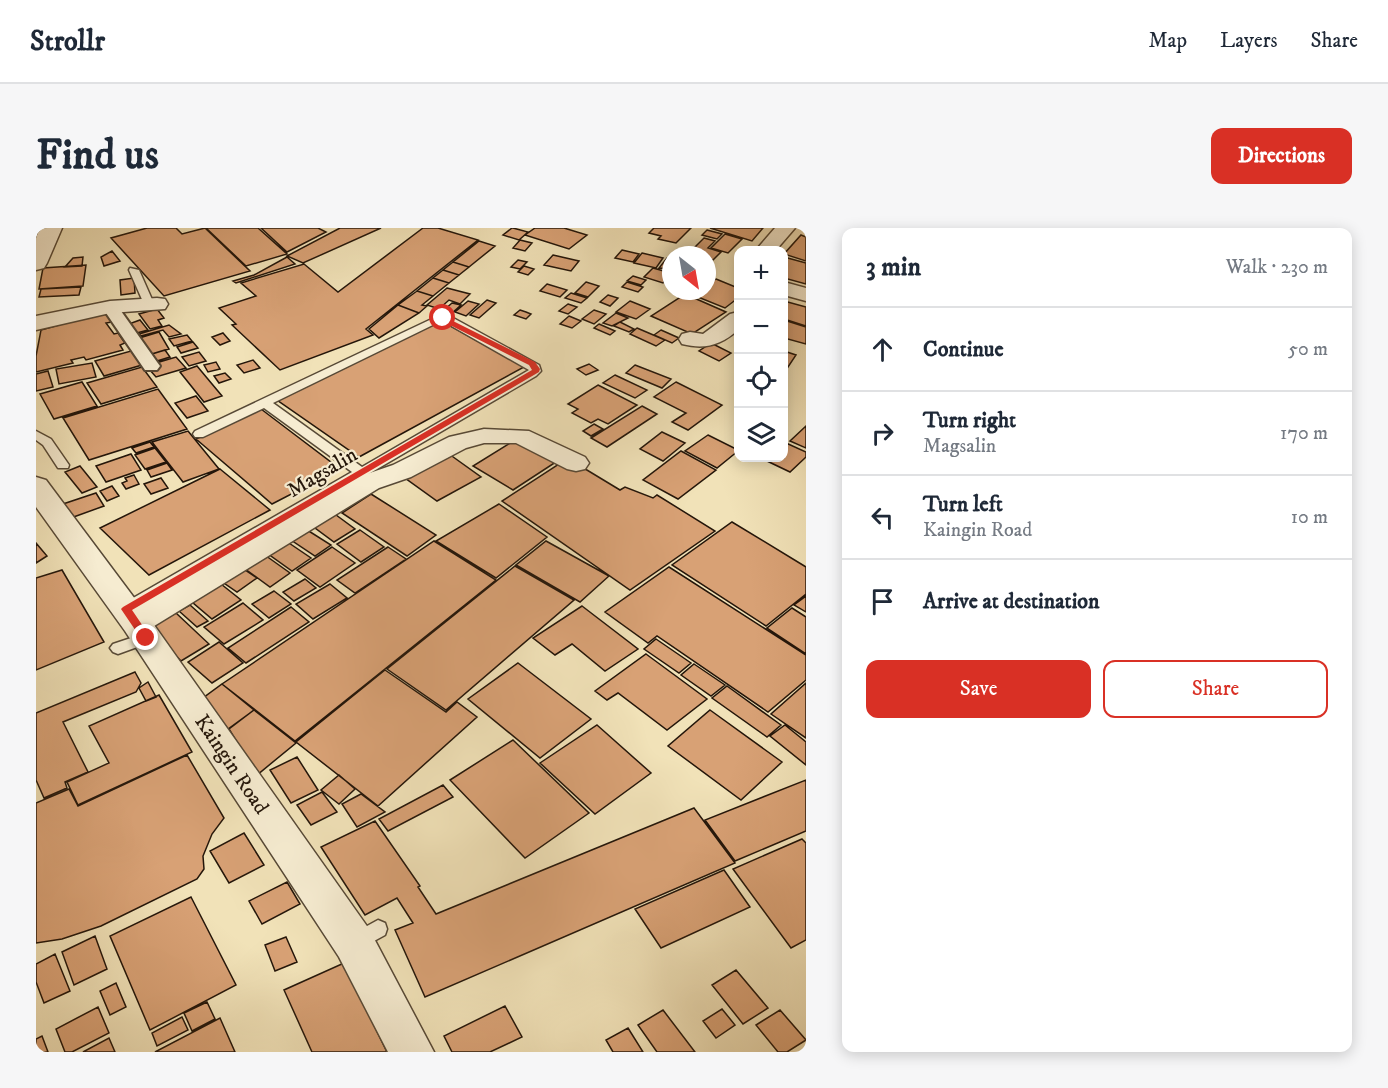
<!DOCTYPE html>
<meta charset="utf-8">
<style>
:root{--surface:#fff;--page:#f6f6f7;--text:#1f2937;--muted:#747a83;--line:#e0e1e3;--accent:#d93025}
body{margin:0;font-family:"IM FELL DW Pica",serif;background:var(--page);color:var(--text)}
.controls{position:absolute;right:18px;top:18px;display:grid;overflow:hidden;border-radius:12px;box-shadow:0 3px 15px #0003}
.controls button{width:54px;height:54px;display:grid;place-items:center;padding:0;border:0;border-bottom:2px solid var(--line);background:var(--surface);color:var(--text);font:30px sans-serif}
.compass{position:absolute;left:626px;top:18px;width:54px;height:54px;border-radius:50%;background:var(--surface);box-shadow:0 3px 15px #0003;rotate:149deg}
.stop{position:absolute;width:18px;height:18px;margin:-14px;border:4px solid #d93025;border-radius:50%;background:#fff}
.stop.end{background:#d93025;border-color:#fff;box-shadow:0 2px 6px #0008}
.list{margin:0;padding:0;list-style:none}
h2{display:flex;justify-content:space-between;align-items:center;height:78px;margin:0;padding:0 24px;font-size:26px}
h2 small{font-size:20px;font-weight:400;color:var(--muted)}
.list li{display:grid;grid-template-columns:39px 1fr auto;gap:18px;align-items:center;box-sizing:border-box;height:84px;padding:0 24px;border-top:2px solid var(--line)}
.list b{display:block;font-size:22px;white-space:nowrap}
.list p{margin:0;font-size:20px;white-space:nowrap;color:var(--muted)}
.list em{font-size:20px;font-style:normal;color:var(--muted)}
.actions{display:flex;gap:12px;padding:18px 24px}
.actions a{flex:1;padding:14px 0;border:2px solid var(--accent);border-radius:12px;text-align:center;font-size:21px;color:var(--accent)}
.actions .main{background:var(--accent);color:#fff}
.icon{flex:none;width:33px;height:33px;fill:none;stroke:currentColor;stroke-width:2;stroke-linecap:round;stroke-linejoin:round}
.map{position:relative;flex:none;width:770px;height:824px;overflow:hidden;border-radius:12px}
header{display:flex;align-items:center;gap:36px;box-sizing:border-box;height:84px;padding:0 30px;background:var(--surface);border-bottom:2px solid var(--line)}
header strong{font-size:28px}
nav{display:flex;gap:33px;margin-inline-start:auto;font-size:21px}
.intro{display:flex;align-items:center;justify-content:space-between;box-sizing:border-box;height:144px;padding:0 36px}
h1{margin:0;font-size:42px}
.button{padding:15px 27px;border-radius:12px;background:var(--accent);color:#fff;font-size:21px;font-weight:700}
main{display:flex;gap:36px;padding:0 36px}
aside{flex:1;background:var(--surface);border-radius:12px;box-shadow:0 3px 15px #0003}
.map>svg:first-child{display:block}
.building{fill:#d8a175;stroke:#24160a;stroke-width:1.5}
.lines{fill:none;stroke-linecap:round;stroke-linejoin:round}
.service-casing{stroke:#574936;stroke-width:3}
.pedestrian-casing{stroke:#574936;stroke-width:4}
.minor-casing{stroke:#574936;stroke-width:3}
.tertiary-casing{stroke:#574936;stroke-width:3}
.service{fill:#f6ecd1;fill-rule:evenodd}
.pedestrian{fill:#f6ecd1;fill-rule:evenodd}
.minor{fill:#f6ecd1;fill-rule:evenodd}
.tertiary{fill:#f6ecd1;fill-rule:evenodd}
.route{fill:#d93025}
.labels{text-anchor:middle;stroke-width:4.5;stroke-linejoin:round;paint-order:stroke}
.street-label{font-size:21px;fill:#24160a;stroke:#f6ecd1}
</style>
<header>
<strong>Strollr</strong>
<nav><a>Map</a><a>Layers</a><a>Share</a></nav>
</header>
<div class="intro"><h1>Find us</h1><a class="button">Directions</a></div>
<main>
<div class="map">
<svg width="770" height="824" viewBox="0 0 770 824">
<rect width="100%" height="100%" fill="#f1e2b8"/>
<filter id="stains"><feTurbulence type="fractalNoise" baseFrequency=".00333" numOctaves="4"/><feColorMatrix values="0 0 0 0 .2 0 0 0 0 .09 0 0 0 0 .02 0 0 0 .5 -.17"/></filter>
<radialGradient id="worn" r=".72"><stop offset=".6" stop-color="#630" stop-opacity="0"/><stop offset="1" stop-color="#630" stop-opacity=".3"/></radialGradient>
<!-- building -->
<path class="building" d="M111,0H140L146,6L169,0L214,43L128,68L75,10Z
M170,0H222L251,26L210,38Z
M225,0H282L290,4L251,24Z
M304,0H345L267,35L251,28Z
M387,0H402L442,12L330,101L337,107L244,142L196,97L200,96L183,80L220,68L205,55L268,36L302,64Z
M476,0H477L492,4L483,12L467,7Z
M499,0H528L551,7L533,21L489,7Z
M618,0H655L640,15L622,11L625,8L613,5Z
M674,0H727L716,13Z
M671,2L686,6L681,11L666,7Z
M689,6L706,11L692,25L675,20Z
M765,7L770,9V33L748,26Z
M668,10L679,13L672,20L685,24L677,32L671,31V27H651Z
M484,12L496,15L489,23L477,20Z
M443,13L459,18L433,39L417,34Z
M586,22L603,26L597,34L579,30Z
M76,23L84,33L68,38L65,29Z
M606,25L627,30L620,40L598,35Z
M517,27L543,33L535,43L508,37Z
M47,29L46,38L29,39L37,30Z
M251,29L259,36L200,55L197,53L218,47Z
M748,29L770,35V56L748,50Z
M631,30L635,31V41L623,40Z
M482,32L491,34L484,41L475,39Z
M417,34L433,39L423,47L407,42Z
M50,37L47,58L3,61L7,40Z
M488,38L498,41L492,47L482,44Z
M617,40L635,45V46L627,55L608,49Z
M407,42L423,47L413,55L397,50Z
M597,48L610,52L605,57L591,53Z
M98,50L99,65L85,67L84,52Z
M397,50L413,55L397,68L381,63Z
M680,51L702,60V70L689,80L657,67L663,63H671V57Z
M550,54L563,58L552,69L539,65Z
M591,54L607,59L602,64L586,59Z
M511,56L531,62L524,69L504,63Z
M45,59L43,67L3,69L5,61Z
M411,60L434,66L424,76L413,72L403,81L391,77Z
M381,63L397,68L386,77L391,78L383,85L362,77Z
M535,65L551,70L545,75L529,70Z
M649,66L690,84L656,106L615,88Z
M572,67L582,70L574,78L564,74Z
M451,72L460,75L443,90L434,87Z
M432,73L443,76L430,88L419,84Z
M594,73L614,81L600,91L580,84Z
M748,73L770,79V98L748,91Z
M416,75L425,77L415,86L407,83Z
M532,76L541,79L532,86L523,83Z
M362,77L383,85L343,110L333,101Z
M121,81L128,90L122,92L126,98L114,101L103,86Z
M484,82L490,84L495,86L490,91L478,87Z
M558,82L570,86L558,96L546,91Z
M69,84L76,94L70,95L78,106L82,105L89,115L84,117L87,122L50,132L48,129L35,132L37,135L0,144V128L5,102Z
M580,85L592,90L576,98L567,95Z
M533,88L545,93L536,100L524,96Z
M104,92L112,102L97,106L90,97Z
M404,92L488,139L323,229L241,172Z
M748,92L770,99V116L748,110Z
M584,94L598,101L593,104L578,98Z
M563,96L579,103L574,107L558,100Z
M133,97L145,106L133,109L127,102L105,108L103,106Z
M601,100L629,112L620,118L594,106Z
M625,102L643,110L636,115L618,107Z
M123,104L133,121L112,127L100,111Z
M187,105L194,113L184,117L176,109Z
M151,107L156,113L138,118L133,111Z
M157,114L162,120L145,125L141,119Z
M675,115L695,125L683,133L663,123Z
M129,122L134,129L121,133L116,126Z
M95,123L106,137L68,148L59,133Z
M748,123L760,127L750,142L748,141Z
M163,124L170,133L153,138L146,129Z
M140,129L150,140L120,149L113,141L120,135Z
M217,132L224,140L208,145L201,137Z
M180,134L184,141L172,144L168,137Z
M56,135L60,149L23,156L20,141Z
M553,136L562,142L550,147L541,141Z
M599,137L635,151L626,160L590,145Z
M161,138L186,168L168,174L144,144Z
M106,139L121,159L65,176L51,155Z
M12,143L17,159L0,163V146Z
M189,145L195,151L183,155L178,148Z
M579,147L611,162L599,170L567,155Z
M46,154L61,178L18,191L4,166Z
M640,154L686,177L652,202L636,194L650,185L618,169Z
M562,157L601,177L572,196L562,191L555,195L536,185L542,181L532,176Z
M122,161L151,201L53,232L27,190Z
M160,168L172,183L151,190L139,175Z
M606,178L621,186L571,219L555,210Z
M225,181L304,241L236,276L160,211Z
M558,196L567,201L555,208L547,203Z
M770,198V220L754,213Z
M152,203L183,241L147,254L116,214Z
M626,204L649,215L627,233L604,221Z
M672,207L702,222V223L681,240L649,223Z
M484,209L523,232L477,262L437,238Z
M114,214L118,219L100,225L96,220Z
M750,215L770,224V229L754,244L731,233L735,230H748V218Z
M119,220L130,234L109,241L99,227Z
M645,223L680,242L642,271L607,252Z
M95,226L105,242L70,254L60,238Z
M413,226L445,249L401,273L369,250Z
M529,232L546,239L584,262L589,259L617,270L621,267L679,303L594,362L466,273Z
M131,235L136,242L115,249L111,242Z
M44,238L61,259L46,265L29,244Z
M184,241L234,282L113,347L64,300Z
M98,247L103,256L90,261L86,255L91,253L89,250Z
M125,250L132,260L115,266L108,256Z
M76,258L83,268L71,273L64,263Z
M60,265L68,278L32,291L24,277Z
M335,266L400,307L371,328L306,285Z
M463,276L511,309L460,350L400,313Z
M296,284L319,301L298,314L275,297Z
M696,294L770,339V366L730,398L636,337Z
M268,300L295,317L279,328L252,310Z
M324,302L348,319L325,334L301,316Z
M247,311L275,330L256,343L228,323Z
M398,313L460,352L259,513L186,456Z
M510,313L573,348L544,374L480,337Z
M0,315L11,328L0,335Z
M296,319L319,335L284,359L261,342Z
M352,319L370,331L319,365L301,352Z
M226,325L254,345L234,359L205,338Z
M479,338L538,372L410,482L351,441Z
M633,339L770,427V452L732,484L621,408L612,415L569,384Z
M206,340L221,350L201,364L185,353Z
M26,342L68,414L0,442V350Z
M269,351L280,360L258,373L247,364Z
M185,356L205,372L176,391L156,374Z
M294,356L311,370L277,391L260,376Z
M238,363L255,376L233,390L216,376Z
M770,368V384L758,377Z
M207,375L227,392L188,416L168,399Z
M154,377L172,393L161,399L143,383Z
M546,378L602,421L569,443L536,416L519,427L497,410Z
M255,379L273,394L210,435L192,420Z
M756,380L770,389V426L731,400Z
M140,385L173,416L145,433L113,400Z
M620,411L655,435L643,445L608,421Z
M183,414L207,435L176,455L152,434Z
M610,426L671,471L631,502L582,465L571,472L559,463Z
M482,435L555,491L504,530L432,471Z
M658,436L689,457L675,468L645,447Z
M349,442L410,484L421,474L441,489L342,578L260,514Z
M99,444L105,455L100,464L27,494L52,544L29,554L31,560L8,570L0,552V485Z
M112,454L120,469L110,473L103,460Z
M770,455V510L735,486Z
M186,456L218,482L192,501L167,470Z
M691,458L745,497L731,509L676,470Z
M123,467L156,524L42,577L31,554L73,535L53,498Z
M218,482L260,515L221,547L193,501Z
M674,482L746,534L705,572L632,518Z
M561,497L615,545L559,586L504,535Z
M749,497L770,514V537L734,508Z
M477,512L553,585L489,630L414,552Z
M151,527L188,590L176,606L167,628L168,641L161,651L65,698L26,711L0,715V575L33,561L42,578Z
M261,529L282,562L255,575L234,542Z
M303,547L319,561L303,576L285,562Z
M770,552V603L699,633L669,592Z
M407,557L417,569L352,603L343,591Z
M286,564L301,584L275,597L261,577Z
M325,566L349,584L321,599L306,576Z
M658,580L699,635L389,769L359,702L377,695L361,670L329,687L285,619L339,593L384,658L382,659L400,686Z
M208,605L228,637L193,655L174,623Z
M766,611L770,615V712L755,720L697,641Z
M688,642L714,679L625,720L599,681Z
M251,654L264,676L226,696L213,673Z
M155,669L200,757L114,802L74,708Z
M59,708L71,741L38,757L26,724Z
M250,709L261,734L239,743L229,717Z
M19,726L34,763L8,775L0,754V736Z
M308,735L351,824H276L248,762Z
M700,742L732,780L707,796L676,757Z
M80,755L90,779L74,787L64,763Z
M171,774L179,791L156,803L148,785Z
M469,778L486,809L454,824H416L408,808Z
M62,779L73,805L36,824H29L20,801Z
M686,781L699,797L680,810L667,793Z
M627,782L659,824H621L602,797Z
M744,782L770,812L751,824H742L720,797Z
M146,789L152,802L121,818L116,805Z
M184,790L199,824H119Z
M592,800L607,824H577L570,812Z
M6,808L12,824H0V811Z
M73,810L79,824H47Z"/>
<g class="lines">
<!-- service casing -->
<g class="service-casing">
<path id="service" d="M94,40L103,42L118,76L117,78L113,79L108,76L93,42Z
M402,88L419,91L503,137L505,143L500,148L95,385H85L83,381L85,377L316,244L228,180L167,209H159L157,206L159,203ZM403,94L412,96L493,142L326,239L237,175Z
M0,203L15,211L33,237L32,240H22L7,217L0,212Z
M110,405L115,406L117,410L115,414L82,426L77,424L74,420L77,416Z
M342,692L349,695L351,701L349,707L318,724L311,721L309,715L311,709Z"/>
</g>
<!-- pedestrian casing -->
<g class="pedestrian-casing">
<path id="pedestrian" d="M74,74L80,76L121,134L124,138L121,142H109L66,79Z"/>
</g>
<!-- minor casing -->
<g class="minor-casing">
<path id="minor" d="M739,0H759L740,22H720Z
M748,54L770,60V73L748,67Z
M121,70L129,71L132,76L129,81L74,85L0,102V88L74,73Z
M702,84V102C685,117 669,122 646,116L643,111L646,106L654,104L667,106L694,86Z
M448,201L493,203L549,229L553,235L549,241L540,243L531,241L480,215H448L430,220L375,249L343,260L110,403L100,406L90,403L85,395L90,387L325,248L357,237L413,209Z"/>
</g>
<!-- tertiary casing -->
<g class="tertiary-casing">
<path id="tertiary" d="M4,0H26L11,35L8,40L0,42V10Z
M0,249L10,252L111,387L333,701L398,824H352L303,729L89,403L0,279Z"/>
</g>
<!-- service -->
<use href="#service" class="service"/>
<!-- pedestrian -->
<use href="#pedestrian" class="pedestrian"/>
<!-- minor -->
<use href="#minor" class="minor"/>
<!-- tertiary -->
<use href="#tertiary" class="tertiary"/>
</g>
<!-- route -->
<path class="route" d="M404,89H409L499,134L504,141L503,144L96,382L115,410L110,413L106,412L85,381L87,379L496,142L493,137L404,92Z"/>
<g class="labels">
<!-- street labels -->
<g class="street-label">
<text transform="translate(286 244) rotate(-31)" y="7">Magsalin</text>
<text transform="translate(196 536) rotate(56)" y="7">Kaingin Road</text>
</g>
</g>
<rect width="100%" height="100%" filter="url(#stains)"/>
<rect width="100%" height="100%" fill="url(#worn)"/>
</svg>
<div class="controls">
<button>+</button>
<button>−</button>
<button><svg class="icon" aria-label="locate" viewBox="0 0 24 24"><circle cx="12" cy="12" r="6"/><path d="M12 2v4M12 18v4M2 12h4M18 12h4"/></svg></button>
<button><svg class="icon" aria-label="layers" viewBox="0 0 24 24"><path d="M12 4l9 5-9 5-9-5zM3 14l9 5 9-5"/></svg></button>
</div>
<svg class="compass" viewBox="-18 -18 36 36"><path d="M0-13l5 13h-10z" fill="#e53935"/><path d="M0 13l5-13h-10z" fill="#747a83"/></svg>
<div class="stop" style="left:407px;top:90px"></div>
<div class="stop end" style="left:110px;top:410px"></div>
</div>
<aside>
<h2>3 min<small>Walk · 230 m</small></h2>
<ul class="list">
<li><svg class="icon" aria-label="ahead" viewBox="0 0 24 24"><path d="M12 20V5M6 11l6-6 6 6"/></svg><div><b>Continue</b></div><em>50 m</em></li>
<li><svg class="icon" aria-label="right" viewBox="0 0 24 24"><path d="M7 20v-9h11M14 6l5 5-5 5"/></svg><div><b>Turn right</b><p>Magsalin</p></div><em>170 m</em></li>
<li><svg class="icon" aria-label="left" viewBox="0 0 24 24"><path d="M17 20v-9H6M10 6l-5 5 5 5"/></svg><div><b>Turn left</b><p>Kaingin Road</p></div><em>10 m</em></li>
<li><svg class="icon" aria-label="arrive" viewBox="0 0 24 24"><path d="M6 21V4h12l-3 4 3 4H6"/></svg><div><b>Arrive at destination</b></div></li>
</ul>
<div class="actions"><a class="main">Save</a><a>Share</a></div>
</aside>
</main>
